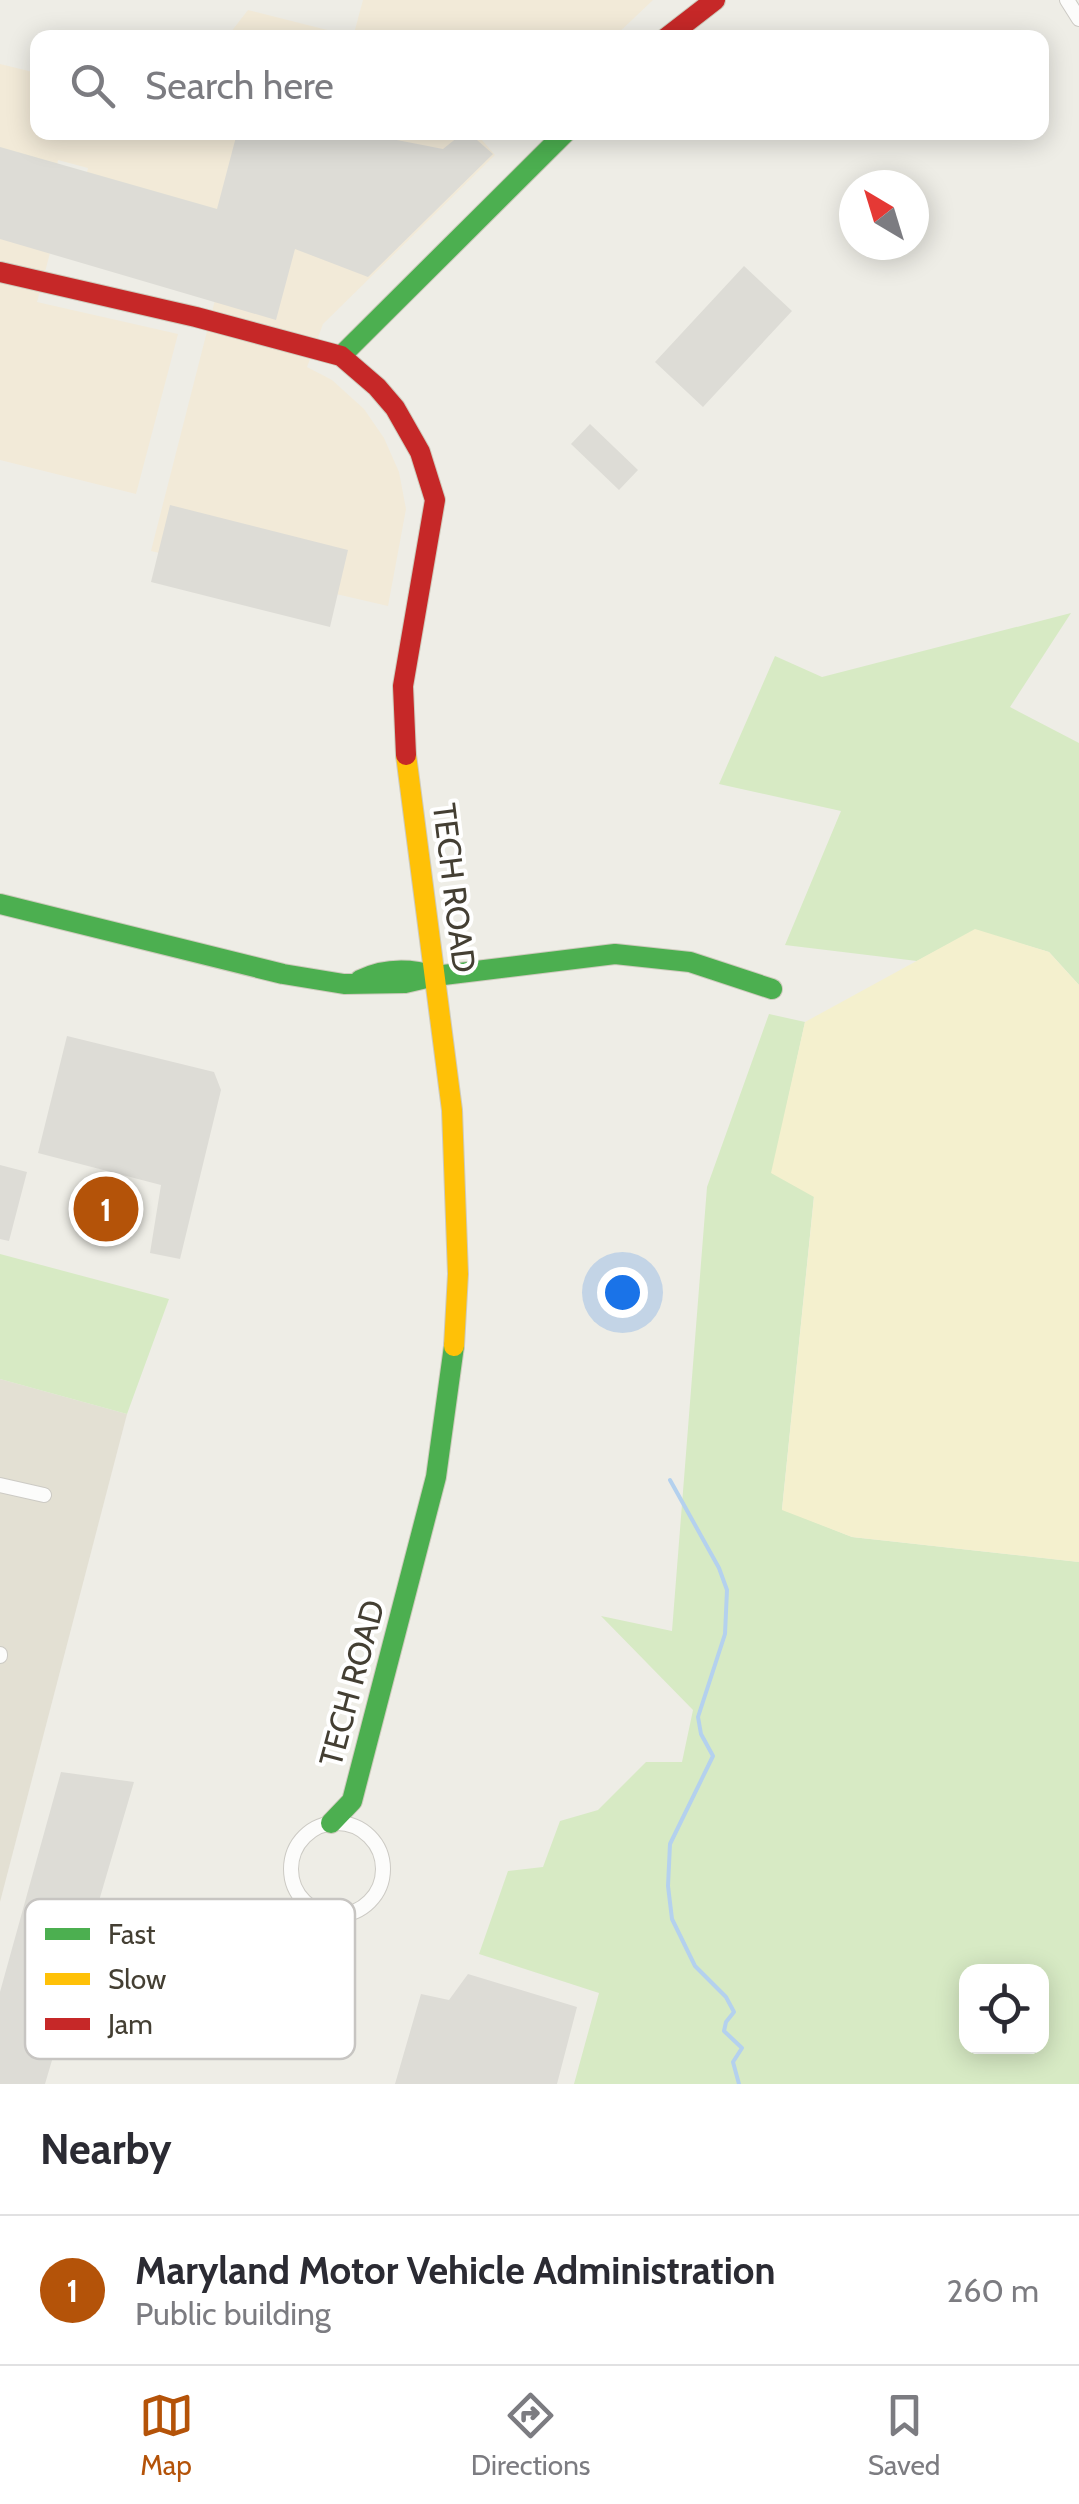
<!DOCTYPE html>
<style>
:root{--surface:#fff;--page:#f2f2f3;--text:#2b2b33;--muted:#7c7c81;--line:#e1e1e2;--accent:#b45309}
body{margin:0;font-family:Cabin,sans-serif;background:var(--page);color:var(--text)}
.controls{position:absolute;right:30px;bottom:30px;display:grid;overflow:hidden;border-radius:20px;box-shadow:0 5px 25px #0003}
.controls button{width:90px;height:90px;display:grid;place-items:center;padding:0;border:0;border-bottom:2px solid var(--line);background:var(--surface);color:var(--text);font:50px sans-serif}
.compass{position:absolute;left:839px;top:170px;width:90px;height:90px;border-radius:50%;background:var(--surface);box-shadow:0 5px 25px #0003;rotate:322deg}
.you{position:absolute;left:622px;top:1292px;width:35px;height:35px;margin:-25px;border:8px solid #fff;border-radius:50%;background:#1a73e8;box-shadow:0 0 0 15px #1a73e833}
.badge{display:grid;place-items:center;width:65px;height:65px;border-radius:50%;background:var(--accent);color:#fff;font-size:32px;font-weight:700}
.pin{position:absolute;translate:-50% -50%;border:5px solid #fff;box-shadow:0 2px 10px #0006}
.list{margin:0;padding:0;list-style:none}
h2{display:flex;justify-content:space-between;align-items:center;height:130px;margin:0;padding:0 40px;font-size:42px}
h2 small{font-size:32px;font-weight:400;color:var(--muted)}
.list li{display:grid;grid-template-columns:65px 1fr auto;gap:30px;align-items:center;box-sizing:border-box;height:150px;padding:0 40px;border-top:2px solid var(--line)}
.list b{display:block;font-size:38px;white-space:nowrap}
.list p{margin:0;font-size:32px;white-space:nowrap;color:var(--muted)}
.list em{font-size:32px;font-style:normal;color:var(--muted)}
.icon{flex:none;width:55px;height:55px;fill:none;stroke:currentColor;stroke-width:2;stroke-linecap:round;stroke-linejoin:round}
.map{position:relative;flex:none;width:1079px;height:2084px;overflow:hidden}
.search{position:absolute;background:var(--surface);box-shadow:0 5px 25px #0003;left:30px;right:30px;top:30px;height:110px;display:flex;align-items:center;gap:25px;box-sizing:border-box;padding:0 35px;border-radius:20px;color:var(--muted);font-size:38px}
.sheet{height:280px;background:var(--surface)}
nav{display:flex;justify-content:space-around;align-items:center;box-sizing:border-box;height:140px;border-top:2px solid var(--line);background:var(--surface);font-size:28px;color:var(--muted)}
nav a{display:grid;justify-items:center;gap:5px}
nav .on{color:var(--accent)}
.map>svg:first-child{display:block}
.residential{fill:#e3e0d3}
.commercial{fill:#f2ead8}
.green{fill:#d7eac4;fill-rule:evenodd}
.sand{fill:#f4f0ce}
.parking{fill:#dddcd6}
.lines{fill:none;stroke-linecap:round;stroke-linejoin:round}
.stream{stroke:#b4d1ee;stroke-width:4}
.street-casing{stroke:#cccac4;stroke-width:16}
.fast-casing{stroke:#cecbbd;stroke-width:22}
.slow-casing{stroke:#cecbbd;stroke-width:22}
.jam-casing{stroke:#cecbbd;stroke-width:22}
.street{stroke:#fcfcfb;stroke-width:14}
.fast{stroke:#4caf50;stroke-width:20}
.slow{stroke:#ffc107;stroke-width:20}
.jam{stroke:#c62828;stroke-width:20}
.labels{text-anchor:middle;stroke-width:8;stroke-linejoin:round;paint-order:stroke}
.street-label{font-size:32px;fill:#443f33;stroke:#fff}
.key{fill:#fff;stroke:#c7c5c2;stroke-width:2.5}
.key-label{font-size:28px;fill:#443f33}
</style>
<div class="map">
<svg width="1079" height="2084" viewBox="0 0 1079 2084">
<rect width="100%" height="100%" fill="#eeede6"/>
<!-- residential -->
<path class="residential" d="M0,1379L127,1414L0,1902Z"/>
<!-- commercial -->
<path class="commercial" d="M363,0H653L614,37H353Z
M248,10L351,36L350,37H227Z
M0,64L37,73L38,132H475L495,155L323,324L307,367L332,380L364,409L384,438L399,472L406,509L388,606L151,551L216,296L65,255L88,168L58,160L57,166L72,170L37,302L178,334L136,494L0,460Z"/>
<!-- green -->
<path class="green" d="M1071,613L1010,707L1079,743V985L1049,952L975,930L917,961L785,945L841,811L719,784L775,656L822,677Z
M769,1014L805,1022L772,1173L814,1196L782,1509L852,1537L1079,1562V2084H574L599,1993L479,1954L508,1871L543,1867L560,1821L598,1810L646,1762H682L693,1710L601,1616L672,1631L707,1187ZM966,1972H1042V2046H966Z
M0,1254L169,1299L127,1414L0,1379Z"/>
<!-- sand -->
<path class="sand" d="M975,929L1049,952L1079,985V1562L852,1537L782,1510L814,1197L771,1173L805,1022Z"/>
<!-- parking -->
<path class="parking" d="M237,133H361L443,149L463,133H469L493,154L368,277L295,249L276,320L0,239V147L217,209Z
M744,266L792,311L703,407L655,362Z
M590,424L638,470L619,490L571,444Z
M170,505L348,550L330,627L151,582Z
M67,1036L214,1072L221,1090L180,1259L150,1253L161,1185L38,1153Z
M0,1165L27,1172L9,1241L0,1239Z
M61,1772L134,1782L45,2084H0V1992Z
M468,1974L577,2007L557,2084H395L421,1994L449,2000Z"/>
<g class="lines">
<!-- stream -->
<path class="stream" d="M670,1480L719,1568L727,1590L725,1634L698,1717L701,1734L713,1756L670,1844L668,1886L672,1919L695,1966L726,1997L734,2012L726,2022L724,2031L742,2048L733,2062L739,2084"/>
<!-- street casing -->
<g class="street-casing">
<path id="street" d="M1067,0L1079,19
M0,1485L44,1495
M0,1654V1656
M291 1869a46 46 0 1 1 92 0a46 46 0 1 1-92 0Z"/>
</g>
<!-- fast casing -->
<g class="fast-casing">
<path id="fast" d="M341,356L566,132
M0,904L283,974L344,984L405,983L435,976L615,954L690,962L772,989
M360,980C385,968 409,968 435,976
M331,1823L352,1801L436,1477L454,1346"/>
</g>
<!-- slow casing -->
<g class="slow-casing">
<path id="slow" d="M406,755L452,1110L458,1274L454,1346"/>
</g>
<!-- jam casing -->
<g class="jam-casing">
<path id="jam" d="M666,38L715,0
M0,272L196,317L341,356L377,387L395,408L420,452L435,500L403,686L406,755"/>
</g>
<!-- street -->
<use href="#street" class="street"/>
<!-- fast -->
<use href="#fast" class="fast"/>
<!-- slow -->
<use href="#slow" class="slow"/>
<!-- jam -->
<use href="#jam" class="jam"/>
</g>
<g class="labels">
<!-- street labels -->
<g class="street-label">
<text transform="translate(454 888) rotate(83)" y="11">TECH ROAD</text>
<text transform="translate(352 1683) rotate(-75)" y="11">TECH ROAD</text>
</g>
</g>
<!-- legend -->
<rect x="25" y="1899" width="330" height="160" rx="15" class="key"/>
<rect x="45" y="1928" width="45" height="12" fill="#4caf50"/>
<rect x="45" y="1973" width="45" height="12" fill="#ffc107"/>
<rect x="45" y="2018" width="45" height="12" fill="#c62828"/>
<g class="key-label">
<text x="108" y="1944">Fast</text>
<text x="108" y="1989">Slow</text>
<text x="108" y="2034">Jam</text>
</g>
</svg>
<div class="controls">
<button><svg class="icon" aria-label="locate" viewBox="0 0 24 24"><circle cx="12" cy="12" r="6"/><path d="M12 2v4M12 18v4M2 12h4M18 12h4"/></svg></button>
</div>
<svg class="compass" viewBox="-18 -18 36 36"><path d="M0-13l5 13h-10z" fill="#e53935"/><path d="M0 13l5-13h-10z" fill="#7c7c81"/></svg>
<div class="you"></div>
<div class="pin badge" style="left:106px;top:1209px">1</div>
<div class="search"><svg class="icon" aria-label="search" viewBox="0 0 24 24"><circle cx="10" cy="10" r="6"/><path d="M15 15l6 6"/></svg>Search here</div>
</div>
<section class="sheet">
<h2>Nearby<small></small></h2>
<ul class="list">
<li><span class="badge">1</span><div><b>Maryland Motor Vehicle Administration</b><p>Public building</p></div><em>260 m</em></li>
</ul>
</section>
<nav>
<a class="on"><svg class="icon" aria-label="map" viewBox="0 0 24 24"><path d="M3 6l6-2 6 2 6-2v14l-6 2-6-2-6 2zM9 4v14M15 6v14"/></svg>Map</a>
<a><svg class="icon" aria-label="directions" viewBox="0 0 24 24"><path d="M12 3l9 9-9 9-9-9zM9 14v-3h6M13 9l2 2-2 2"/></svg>Directions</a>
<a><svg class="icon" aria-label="saved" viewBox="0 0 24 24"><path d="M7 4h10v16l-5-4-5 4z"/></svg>Saved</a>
</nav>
